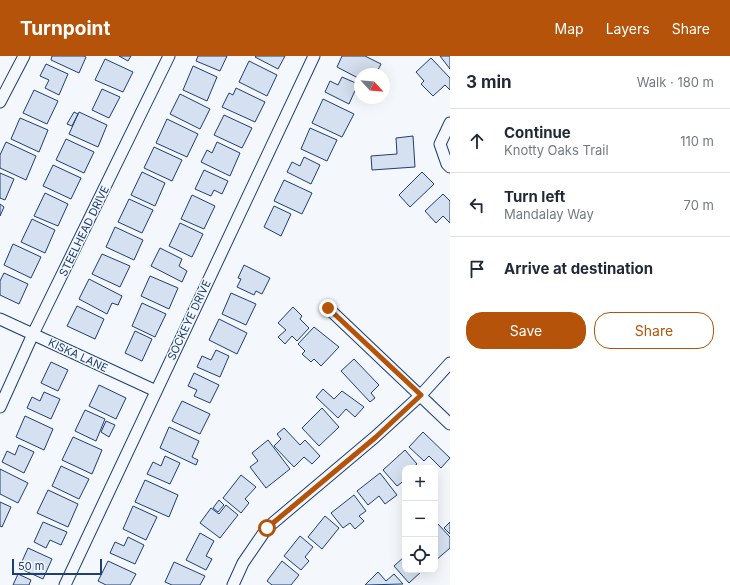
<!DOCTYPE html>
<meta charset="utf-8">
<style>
:root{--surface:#fff;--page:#f2f2f3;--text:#1f2937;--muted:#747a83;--line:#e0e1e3;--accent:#b45309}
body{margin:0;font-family:Inter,sans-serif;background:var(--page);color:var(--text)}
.controls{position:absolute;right:12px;bottom:12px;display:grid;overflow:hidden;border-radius:8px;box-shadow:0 4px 16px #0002}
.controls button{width:36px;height:36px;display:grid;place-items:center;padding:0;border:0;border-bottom:1px solid var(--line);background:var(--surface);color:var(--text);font:20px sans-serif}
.compass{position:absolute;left:354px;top:12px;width:36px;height:36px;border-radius:50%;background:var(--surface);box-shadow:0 4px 16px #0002;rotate:116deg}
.scale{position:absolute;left:12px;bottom:10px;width:90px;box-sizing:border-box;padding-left:4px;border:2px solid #1d3f73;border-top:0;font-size:11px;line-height:14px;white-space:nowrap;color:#1d3f73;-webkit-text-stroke:3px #f4f7fb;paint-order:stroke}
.stop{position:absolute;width:12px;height:12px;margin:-9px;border:3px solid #b45309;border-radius:50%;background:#fff}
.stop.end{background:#b45309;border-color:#fff;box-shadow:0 1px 4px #0008}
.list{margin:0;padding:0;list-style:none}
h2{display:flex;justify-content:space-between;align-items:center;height:52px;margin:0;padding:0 16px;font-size:17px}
h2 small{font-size:13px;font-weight:400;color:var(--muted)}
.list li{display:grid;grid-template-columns:26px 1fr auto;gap:12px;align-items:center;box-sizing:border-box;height:64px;padding:0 16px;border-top:1px solid var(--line)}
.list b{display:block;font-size:15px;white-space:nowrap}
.list p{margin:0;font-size:13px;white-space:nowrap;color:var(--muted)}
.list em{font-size:13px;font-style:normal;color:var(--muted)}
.actions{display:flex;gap:8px;padding:12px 16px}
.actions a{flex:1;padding:9px 0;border:1px solid var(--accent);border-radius:16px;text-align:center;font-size:14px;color:var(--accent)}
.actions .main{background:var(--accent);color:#fff}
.icon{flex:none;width:22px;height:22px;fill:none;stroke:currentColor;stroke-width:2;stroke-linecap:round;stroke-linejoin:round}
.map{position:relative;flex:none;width:450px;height:529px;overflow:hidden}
header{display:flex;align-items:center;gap:24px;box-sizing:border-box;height:56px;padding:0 20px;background:var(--accent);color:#fff}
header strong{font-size:19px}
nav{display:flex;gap:22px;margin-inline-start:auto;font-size:14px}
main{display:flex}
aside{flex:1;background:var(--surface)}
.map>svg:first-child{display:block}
.building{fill:#d5e0f0;stroke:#1d3f73}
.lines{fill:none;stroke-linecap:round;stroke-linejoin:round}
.street-casing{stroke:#1d3f73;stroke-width:13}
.street{stroke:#f4f7fb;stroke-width:11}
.route{stroke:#b45309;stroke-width:5}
.labels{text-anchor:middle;stroke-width:3;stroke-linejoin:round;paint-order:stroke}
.street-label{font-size:11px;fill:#1d3f73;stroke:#f4f7fb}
</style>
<header>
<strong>Turnpoint</strong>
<nav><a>Map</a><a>Layers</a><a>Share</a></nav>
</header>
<main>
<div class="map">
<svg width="450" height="529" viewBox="0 0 450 529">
<rect width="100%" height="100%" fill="#f4f7fb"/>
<!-- building -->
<path class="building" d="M52,0H84L86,1L79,17L51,4Z
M119,0H131L128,5Z
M198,0H227L220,15L196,5Z
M256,0H285L278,13L255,1Z
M342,0H365L381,8L376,18H360V23L337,11Z
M440,0H450V13Z
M431,2L450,22V34L445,29L433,40L421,28L424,25L416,16Z
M105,3L133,16L123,36L95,24Z
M249,5L277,19L267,40L239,26Z
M46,8L68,18L59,39L45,32L49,24L40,20Z
M193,10L217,21L207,45L183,34Z
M342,21L358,28L349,48L325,36L330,25L338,29Z
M236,32L265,46L255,66L222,51L229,37L233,39Z
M102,33L120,41L109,62L92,54Z
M34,34L58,45L47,68L23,57Z
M180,38L210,53L200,73L170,58Z
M323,43L354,58L342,81L312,67Z
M74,56L78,58L72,70L67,68Z
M79,56L107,69L98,91L69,78Z
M224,59L252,72L242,92L214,79Z
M20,62L48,74L39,96L11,83Z
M167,63L198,78L187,101L156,87Z
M310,72L337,84L327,105L301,93Z
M413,80L415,111L372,114L371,100L397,98L396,82Z
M66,83L94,96L84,117L56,104Z
M6,86L36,100L26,124L0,112V99Z
M217,86L240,97L230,120L201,106L207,94L212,97Z
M154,91L182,104L172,125L144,112Z
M304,101L320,109L311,128L287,116L292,106L300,110Z
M53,109L81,122L71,143L43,130Z
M204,114L228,125L222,138L214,134L211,140L195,133Z
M142,116L165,127L155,150L131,139Z
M422,116L434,128L410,151L399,139Z
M0,117L14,123L5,144L0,142Z
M284,124L312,137L302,158L274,145Z
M45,137L68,148L58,170L34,160Z
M443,138L450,145V167L443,160L436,167L425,155Z
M192,139L215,150L204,173L181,163Z
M129,143L153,154L142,177L118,166Z
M0,148L4,151L0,160Z
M274,150L291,158L281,180L264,171Z
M32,163L55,174L45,197L21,186Z
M180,167L203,178L192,201L169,190Z
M115,171L143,184L134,204L106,191Z
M13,188L41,201L31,222L4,209Z
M160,192L182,203L179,210L187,215L182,226L151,210Z
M102,198L130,210L120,231L92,218Z
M244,209L270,222L262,238L256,235L254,239L237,231L241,223L238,222Z
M4,217L28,228L19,248L0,239V225Z
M150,220L178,232L169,253L141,240Z
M89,223L122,240L118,249L112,247L107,258L79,243Z
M231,237L256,248L246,269L222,258Z
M142,247L166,258L155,281L132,270Z
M77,250L104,263L95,283L67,270Z
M293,251L302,260L300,263L309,272L297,285L292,280L285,288L278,281L286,274L278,267Z
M219,263L247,277L237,298L209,284Z
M314,271L339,291L321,310L314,303L311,306L302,298L305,295L298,288Z
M135,275L152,283L142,305L125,297Z
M216,294L229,300L220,321L197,311L202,300L211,304Z
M354,303L379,329L371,337L375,342L370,346L341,315Z
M51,306L68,314L58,335L41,327Z
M194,317L219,329L210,347L194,340L197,334L188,330Z
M99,329L126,342L116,363L89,350Z
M323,333L334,343L342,335L364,351L355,361L346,353L338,362L316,341Z
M44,336L60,343L51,363L27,352L32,341L40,345Z
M182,345L210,358L200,378L172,365Z
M322,352L339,371L319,390L302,372Z
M85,354L105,363L96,385L75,375Z
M25,360L53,373L44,394L16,381Z
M106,365L115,369L109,381L101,376Z
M169,371L199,385L192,401L198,404L196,409L160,392Z
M284,372L300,389L305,384L320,400L312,408L304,401L294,411L274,390L281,383L277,378Z
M423,376L450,402L441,412L429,400L424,405L409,391Z
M73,381L102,394L92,418L62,404Z
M268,384L290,413L266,432L250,411L258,405L252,397Z
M19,389L34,396L24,417L2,406L7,395L15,399Z
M405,394L417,408L412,412H405V424L397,430L383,414Z
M165,400L180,407L170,428L147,418L153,406L161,410Z
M61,410L89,423L79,443L52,430Z
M0,413L28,427L18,447L0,438Z
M380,417L397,439L385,448L379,440L368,449L357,435Z
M241,419L256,431L245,443L249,447L241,457L223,442Z
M145,424L178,439L169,461L135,446Z
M48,434L78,448L68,471L37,457Z
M354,439L366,455L359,460L364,465L355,473L350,467L343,472L331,457Z
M219,444L224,449L218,456L213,452Z
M0,446L11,451L2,471L0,470Z
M226,449L238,459L220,482L200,467L211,452L219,458Z
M133,450L157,461L146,484L123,473Z
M325,460L339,472L322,493L308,481Z
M43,466L67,476L61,489L50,484L46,492L34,486Z
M450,466V478L444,472Z
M438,468L450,481V492L435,505V471Z
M200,477L214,485L206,500L212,503L206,514L186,504Z
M300,480L313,491L305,501L309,505L301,514L284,500Z
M128,481L144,489L135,508L110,497L115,486L124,490Z
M28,492L52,503L43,523L19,512Z
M404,501L405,514H423L409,527L394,510Z
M108,505L136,518L130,529H106L98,525Z
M282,505L299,519L291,529H272L267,525Z
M174,506L205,520L200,529H172L165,526Z
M378,516L386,525L394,518L403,528L365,529Z
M18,518L31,524L29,529H13Z"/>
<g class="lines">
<!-- street casing -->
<g class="street-casing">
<path id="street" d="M0,46L24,0
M450,67L440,88L447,108L450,111
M328,252L450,368
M0,263L156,335
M0,351L33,278L169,0
M65,529L314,0
M233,529L243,507L267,472L375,381L421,339L450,307"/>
</g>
<!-- street -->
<use href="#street" class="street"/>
</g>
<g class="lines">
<!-- route -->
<path class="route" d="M267,472L376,381L421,339L328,252"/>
</g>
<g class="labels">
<!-- street labels -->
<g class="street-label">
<text transform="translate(84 175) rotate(-64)" y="4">STEELHEAD DRIVE</text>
<text transform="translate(189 264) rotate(-65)" y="4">SOCKEYE DRIVE</text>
<text transform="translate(78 299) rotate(25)" y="4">KISKA LANE</text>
</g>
</g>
</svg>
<div class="controls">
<button>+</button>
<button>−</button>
<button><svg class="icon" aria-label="locate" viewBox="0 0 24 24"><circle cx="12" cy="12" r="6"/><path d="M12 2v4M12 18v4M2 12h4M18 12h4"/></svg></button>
</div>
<svg class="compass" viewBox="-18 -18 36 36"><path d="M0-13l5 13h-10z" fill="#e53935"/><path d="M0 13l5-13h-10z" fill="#747a83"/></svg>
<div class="scale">50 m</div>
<div class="stop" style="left:267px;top:472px"></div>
<div class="stop end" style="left:328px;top:252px"></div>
</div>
<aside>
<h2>3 min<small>Walk · 180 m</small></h2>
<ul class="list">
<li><svg class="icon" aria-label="ahead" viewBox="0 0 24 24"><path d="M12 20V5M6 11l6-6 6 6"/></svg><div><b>Continue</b><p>Knotty Oaks Trail</p></div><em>110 m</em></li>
<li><svg class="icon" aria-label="left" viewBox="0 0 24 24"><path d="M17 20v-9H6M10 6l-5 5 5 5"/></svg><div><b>Turn left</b><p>Mandalay Way</p></div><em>70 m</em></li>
<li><svg class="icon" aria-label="arrive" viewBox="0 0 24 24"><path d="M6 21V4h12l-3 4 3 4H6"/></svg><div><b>Arrive at destination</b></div></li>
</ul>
<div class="actions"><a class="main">Save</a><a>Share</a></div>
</aside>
</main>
